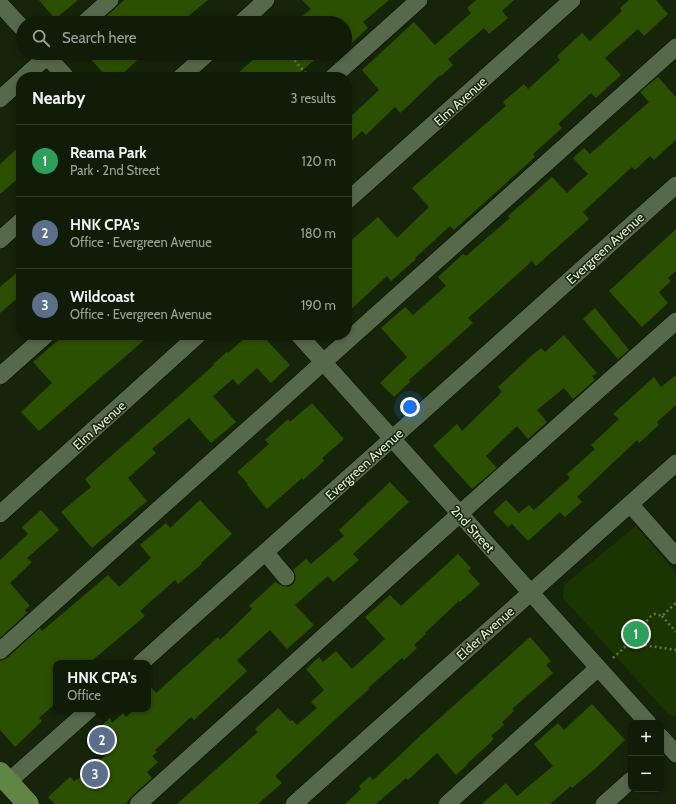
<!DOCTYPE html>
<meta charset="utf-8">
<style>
:root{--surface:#101c08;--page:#192512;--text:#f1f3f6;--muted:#9ca19c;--line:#303a29;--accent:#0f766e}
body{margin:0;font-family:Cabin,sans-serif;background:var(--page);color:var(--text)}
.controls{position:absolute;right:12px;bottom:12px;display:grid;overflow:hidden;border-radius:8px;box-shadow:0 2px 6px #0003}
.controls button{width:36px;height:36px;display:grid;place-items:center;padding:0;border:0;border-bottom:1px solid var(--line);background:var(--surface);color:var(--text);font:20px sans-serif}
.you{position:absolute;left:410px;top:407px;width:14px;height:14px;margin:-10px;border:3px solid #fff;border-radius:50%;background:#1a73e8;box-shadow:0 0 0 6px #1a73e833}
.badge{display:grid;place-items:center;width:26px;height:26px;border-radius:50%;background:var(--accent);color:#fff;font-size:13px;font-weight:700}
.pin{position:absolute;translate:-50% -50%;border:2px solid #fff;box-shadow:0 1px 4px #0006}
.popup{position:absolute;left:53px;top:660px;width:98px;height:52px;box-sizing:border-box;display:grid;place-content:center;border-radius:8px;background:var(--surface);filter:drop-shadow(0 1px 3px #0005);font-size:13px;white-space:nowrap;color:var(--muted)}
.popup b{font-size:15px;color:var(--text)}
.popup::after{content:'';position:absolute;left:50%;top:100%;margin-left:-8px;border:8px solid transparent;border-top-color:var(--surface)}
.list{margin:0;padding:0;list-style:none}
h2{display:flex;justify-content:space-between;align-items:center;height:52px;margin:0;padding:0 16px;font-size:17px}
h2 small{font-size:13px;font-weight:400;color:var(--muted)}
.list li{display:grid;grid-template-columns:26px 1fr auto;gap:12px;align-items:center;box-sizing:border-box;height:72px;padding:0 16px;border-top:1px solid var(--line)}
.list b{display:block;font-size:15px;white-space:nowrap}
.list p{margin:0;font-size:13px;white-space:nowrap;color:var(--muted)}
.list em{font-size:13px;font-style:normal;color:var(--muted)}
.icon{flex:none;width:22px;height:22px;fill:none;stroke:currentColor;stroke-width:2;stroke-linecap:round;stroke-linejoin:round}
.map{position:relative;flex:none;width:676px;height:804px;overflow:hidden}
.search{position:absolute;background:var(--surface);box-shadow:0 2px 6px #0003;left:16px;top:16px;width:336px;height:44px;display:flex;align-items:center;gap:10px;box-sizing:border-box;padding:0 14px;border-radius:22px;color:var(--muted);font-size:15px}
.panel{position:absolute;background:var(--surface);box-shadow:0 2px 6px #0003;left:16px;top:72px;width:336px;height:268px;border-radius:16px}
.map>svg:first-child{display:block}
.green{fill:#1b3500}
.building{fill:#2c5002}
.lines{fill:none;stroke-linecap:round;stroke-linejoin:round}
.minor-casing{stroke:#030d00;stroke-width:18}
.major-casing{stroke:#030d00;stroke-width:23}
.path{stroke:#66735c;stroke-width:2.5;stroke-dasharray:2 3;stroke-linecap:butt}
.minor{stroke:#57694b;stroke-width:17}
.major{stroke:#618544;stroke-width:22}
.labels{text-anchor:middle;stroke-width:3;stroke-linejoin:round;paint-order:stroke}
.street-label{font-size:13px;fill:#e5efdf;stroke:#16250a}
</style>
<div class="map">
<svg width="676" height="804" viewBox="0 0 676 804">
<rect width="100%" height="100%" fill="#16250a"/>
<!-- green -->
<path class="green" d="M636,526L676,573V716L669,715L563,598L564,585Z"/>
<!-- building -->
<path class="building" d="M39,0H78L55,19Z
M124,0H208L180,23H135L129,16L122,23H99Z
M302,0H389L363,22L368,28L345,49V23H294L311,9Z
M476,0H514L502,11L508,18L489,34L484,28L448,59L453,65L441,76L440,75L411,103L400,113L395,107L366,135L362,131L347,145V120L379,90L362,70L414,22L435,45L471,13L467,8Z
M629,0H656L668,14L644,36L638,29L605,58L621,75L596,98L591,93L558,124L562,128L533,154L535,157L454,230L450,226L415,258L416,259L391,281L387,276L347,313V244L378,217L397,238L429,207L412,188L506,106L503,102L524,84L528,89L560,60L557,56L582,33L590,41L622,11L620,8Z
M85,53H145L119,77H107Z
M260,53H284L290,59L296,53H322L295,77H234Z
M658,77L676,97V140L654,160L650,156L635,170L632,167L583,212L589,219L536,266L532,261L501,289L468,318L473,323L409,380L410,382L394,397L380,383L407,357L381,328L405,307L413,315L446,286L438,277L463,254L466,256L510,218L508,216L552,177L567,193L588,174L573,158L584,148L590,154L649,102L640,92Z
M21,145V176L0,194V164Z
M676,229V271L668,278L671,281L659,292L668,303L642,327L609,291Z
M21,269V295L0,313V287Z
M595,308L629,350L618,359L583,319Z
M64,335H150L39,431L21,412L52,383L33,362Z
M248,335H262L290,365L271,383L257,368L238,385L233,379L213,396L236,422L211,443L189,418L152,449L156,453L128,478L147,501L92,548L61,512L91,487L85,479L214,365L213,364L227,352L228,353Z
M564,335L597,373L592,376L595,380L573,399L564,388L537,410L547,422L528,439L517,426L486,456L497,468L472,489L433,446L457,424L462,431L502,392L498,387L530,357L541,348L545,352Z
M676,375V405L657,422L659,425L639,443L637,440L577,497L582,502L565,517L560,512L528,541L512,524L508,527L493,512L506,500L519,513L529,505L534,510L570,478L567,474L595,449L591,445L619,419L613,414L654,377L661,387Z
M312,403L344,439L322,458L324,461L303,480L302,478L267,509L247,485L248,484L237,472L269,444L265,440L288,419L290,422Z
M390,482L409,502L353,554L359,560L333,582L328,576L295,605L314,625L287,649L270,630L237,660L247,671L194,720L191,717L155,750L157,752L152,756L158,762L147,772L152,778L131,797L126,804H55L48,797L70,777L74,781L77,779V780L112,750L97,732L98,731L97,730L110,718L112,723L123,713L126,717L135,709H148V684L156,693L218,637L220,640L252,609L249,606L275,582L283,586L288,587L293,584L295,581L296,576L293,570L306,559L311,564L344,536L339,530Z
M200,500L232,534L201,563L202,564L178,584L175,580L140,611L145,616L89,663H56V703L39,718L42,721L15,747L0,730V661L7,658L40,628L42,631L108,575L119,587L151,558L140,545L166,523L170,528Z
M41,510L59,530L27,558L32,562L10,583L30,606L25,610L27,613L0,638V560L28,534L22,527Z
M458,554L471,568L468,571L480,584L460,602L459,601L425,633L426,634L414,645L417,648L404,660L402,658L368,688L369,689L340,715L275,776L282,783L258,804H177L258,732L255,729L278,708L290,721L292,720L297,725L317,708L311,702L324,690L306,669L319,657L323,662L336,651L352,669L385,639L365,617L390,595L401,606Z
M530,637L551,661L546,665L553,673L512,709L514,711L502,722L504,725L491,736L494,739L467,764H468L456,775L437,753L408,780L406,778L376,804H345L361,789L359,786L370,776L373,780L398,757L421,735Z
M592,704L625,740L596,768L572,788L571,786L550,804H482L506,783L517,796L553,766L534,744L558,723L564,730Z"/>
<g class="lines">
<!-- minor casing -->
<g class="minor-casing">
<path id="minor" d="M0,4L23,29
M84,23L110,0
M241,23L266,0
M44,53L66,77
M24,77L51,53
M181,77L208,53
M333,77L419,0
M0,99L21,80
M347,201L572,0
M0,240L21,221
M299,335L648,723
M0,376L46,335
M630,504L676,556
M0,514L198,335
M265,552L286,577
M0,651L676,47
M141,663L676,185
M661,737L676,754
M8,782L90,709
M138,804L474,501L676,321
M294,804L676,463
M447,804L598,668
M604,804L631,780"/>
</g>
<!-- major casing -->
<g class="major-casing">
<path id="major" d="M0,773L28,804"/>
</g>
<!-- path -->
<path class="path" d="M288,53L309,77
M662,616L676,632
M630,643L676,650
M613,658L629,643L650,617L655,614L662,616L676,603"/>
<!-- minor -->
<use href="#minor" class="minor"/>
<!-- major -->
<use href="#major" class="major"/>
</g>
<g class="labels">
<!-- street labels -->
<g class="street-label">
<text transform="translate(460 101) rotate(-42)" y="5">Elm Avenue</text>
<text transform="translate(605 248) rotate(-42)" y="5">Evergreen Avenue</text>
<text transform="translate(99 425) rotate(-42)" y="5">Elm Avenue</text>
<text transform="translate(364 464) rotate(-42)" y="5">Evergreen Avenue</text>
<text transform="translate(473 529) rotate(48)" y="5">2nd Street</text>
<text transform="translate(485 633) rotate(-42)" y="5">Elder Avenue</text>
</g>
</g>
</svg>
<div class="controls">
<button>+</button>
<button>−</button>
</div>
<div class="you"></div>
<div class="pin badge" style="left:636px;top:634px;background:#2e9e5b">1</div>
<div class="pin badge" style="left:102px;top:740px;background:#5c6f8a">2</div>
<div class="popup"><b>HNK CPA's</b>Office</div>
<div class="pin badge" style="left:95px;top:774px;background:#5c6f8a">3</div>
<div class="search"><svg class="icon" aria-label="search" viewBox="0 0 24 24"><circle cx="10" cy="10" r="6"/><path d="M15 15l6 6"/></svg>Search here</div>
<section class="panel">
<h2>Nearby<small>3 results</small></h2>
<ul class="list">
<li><span class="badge" style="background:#2e9e5b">1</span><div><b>Reama Park</b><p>Park · 2nd Street</p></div><em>120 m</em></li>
<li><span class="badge" style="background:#5c6f8a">2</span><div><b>HNK CPA's</b><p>Office · Evergreen Avenue</p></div><em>180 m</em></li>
<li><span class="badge" style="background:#5c6f8a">3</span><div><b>Wildcoast</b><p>Office · Evergreen Avenue</p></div><em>190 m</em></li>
</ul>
</section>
</div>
